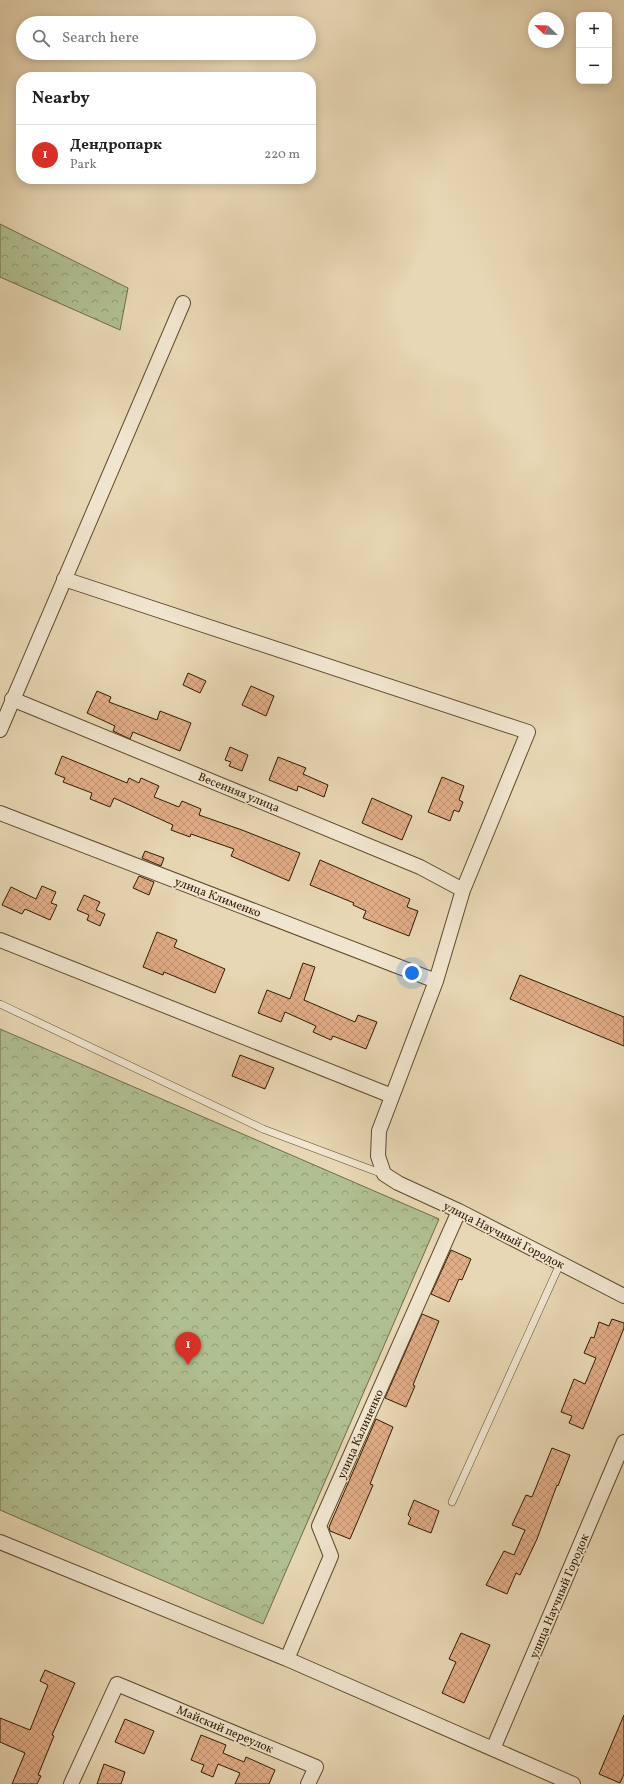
<!DOCTYPE html>
<meta charset="utf-8">
<style>
:root{--surface:#fff;--page:#f6f6f6;--text:#202124;--muted:#757577;--line:#e0e0e0;--accent:#d93025}
body{margin:0;font-family:Vollkorn,serif;background:var(--page);color:var(--text)}
.controls{position:absolute;right:12px;top:12px;display:grid;overflow:hidden;border-radius:8px;box-shadow:0 2px 10px #0003}
.controls button{width:36px;height:36px;display:grid;place-items:center;padding:0;border:0;border-bottom:1px solid var(--line);background:var(--surface);color:var(--text);font:20px sans-serif}
.compass{position:absolute;left:528px;top:12px;width:36px;height:36px;border-radius:50%;background:var(--surface);box-shadow:0 2px 10px #0003;rotate:293deg}
.you{position:absolute;left:412px;top:973px;width:14px;height:14px;margin:-10px;border:3px solid #fff;border-radius:50%;background:#1a73e8;box-shadow:0 0 0 6px #1a73e833}
.badge{display:grid;place-items:center;width:26px;height:26px;border-radius:50%;background:var(--accent);color:#fff;font-size:13px;font-weight:700}
.pin{position:absolute;translate:-50% -33px;filter:drop-shadow(0 1px 2px #0008)}
.pin::after{content:'';position:absolute;top:21px;width:14px;height:12px;background:inherit;clip-path:polygon(0 0,100% 0,50% 100%)}
.list{margin:0;padding:0;list-style:none}
h2{display:flex;justify-content:space-between;align-items:center;height:52px;margin:0;padding:0 16px;font-size:17px}
h2 small{font-size:13px;font-weight:400;color:var(--muted)}
.list li{display:grid;grid-template-columns:26px 1fr auto;gap:12px;align-items:center;box-sizing:border-box;height:60px;padding:0 16px;border-top:1px solid var(--line)}
.list b{display:block;font-size:15px;white-space:nowrap}
.list p{margin:0;font-size:13px;white-space:nowrap;color:var(--muted)}
.list em{font-size:13px;font-style:normal;color:var(--muted)}
.icon{flex:none;width:22px;height:22px;fill:none;stroke:currentColor;stroke-width:2;stroke-linecap:round;stroke-linejoin:round}
.map{position:relative;flex:none;width:624px;height:1784px;overflow:hidden}
.search{position:absolute;background:var(--surface);box-shadow:0 2px 10px #0003;left:16px;top:16px;width:300px;height:44px;display:flex;align-items:center;gap:10px;box-sizing:border-box;padding:0 14px;border-radius:22px;color:var(--muted);font-size:15px}
.panel{position:absolute;background:var(--surface);box-shadow:0 2px 10px #0003;left:16px;top:72px;width:300px;height:112px;border-radius:16px}
.map>svg:first-child{display:block}
.forest{fill:url(#forest-crowns);stroke:#706c49}
.building{fill:url(#building-cross-hatch);stroke:#311a01}
.lines{fill:none;stroke-linecap:round;stroke-linejoin:round}
.lane-casing{stroke:#5f492e;stroke-width:8}
.street-casing{stroke:#5f492e;stroke-width:16}
.lane{stroke:#f0e5ce;stroke-width:7}
.street{stroke:#f0e5ce;stroke-width:14}
.labels{text-anchor:middle;stroke-width:3;stroke-linejoin:round;paint-order:stroke}
.street-label{font-size:12px;fill:#311a01;stroke:#f0e5ce}
</style>
<div class="map">
<svg width="624" height="1784" viewBox="0 0 624 1784">
<defs>
<pattern id="forest-crowns" width="20" height="18" patternUnits="userSpaceOnUse"><rect width="20" height="18" fill="#b0bf91"/><path d="M2 6a3 3 0 1 1 6 0M12 15a3 3 0 1 1 6 0" fill="none" stroke="#909a74"/></pattern>
<pattern id="building-cross-hatch" width="8" height="8" patternUnits="userSpaceOnUse"><rect width="8" height="8" fill="#e1ad87"/><path d="M0 0l8 8M0 8l8-8" fill="none" stroke="#c29473"/></pattern>
</defs>
<rect width="100%" height="100%" fill="#e8d7b4"/>
<filter id="stains"><feTurbulence type="fractalNoise" baseFrequency=".005" numOctaves="4"/><feColorMatrix values="0 0 0 0 .2 0 0 0 0 .09 0 0 0 0 .02 0 0 0 .5 -.17"/></filter>
<radialGradient id="worn" r=".72"><stop offset=".6" stop-color="#630" stop-opacity="0"/><stop offset="1" stop-color="#630" stop-opacity=".3"/></radialGradient>
<!-- forest -->
<path class="forest" d="M0,224L128,288L120,330L0,277Z
M0,1029L439,1219L263,1624L0,1510Z"/>
<!-- building -->
<path class="building" d="M188,673L206,681L200,693L183,685Z
M251,686L274,696L266,716L242,705Z
M97,691L111,697L109,702L157,720L160,711L191,723L180,751L133,732L130,739L113,731L115,726L87,713Z
M230,747L248,755L242,771L229,766L231,762L225,760Z
M62,756L127,783L129,778L139,783L141,778L159,786L154,797L179,807L182,801L201,809L199,815L242,830L300,853L289,881L231,856L234,849L191,834L190,837L171,830L173,825L114,798L110,807L90,799L92,793L63,782L65,778L55,774Z
M278,757L306,768L303,774L328,785L324,797L298,786L297,791L269,780Z
M442,777L464,786L459,800L463,802L459,812L454,810L450,821L428,812Z
M372,798L412,816L402,840L362,823Z
M145,851L164,858L161,866L142,858Z
M320,860L410,899L407,907L418,911L409,936L363,918L366,911L353,905L354,903L310,885Z
M139,876L154,882L149,895L133,888Z
M42,886L56,892L51,903L57,905L50,920L25,909L22,914L2,905L11,887L36,899Z
M84,895L100,902L96,910L105,914L100,926L87,920L89,915L77,910Z
M157,932L177,940L174,947L225,969L215,993L164,972L163,975L143,967Z
M303,963L315,967L304,1000L355,1022L358,1015L377,1022L366,1049L333,1036L331,1040L313,1032L316,1026L285,1012L281,1022L258,1013L267,990L290,999Z
M520,975L624,1017V1046L510,999Z
M240,1055L274,1068L265,1089L232,1076Z
M451,1250L471,1259L462,1280L459,1279L449,1302L431,1294Z
M422,1314L439,1321L413,1385L415,1386L406,1407L385,1398Z
M612,1319L624,1323V1328L583,1429L569,1423L572,1416L561,1412L574,1379L585,1384L596,1358L584,1353L591,1337L594,1338L599,1322L609,1326Z
M376,1419L393,1427L370,1484L373,1485L350,1539L330,1531L329,1527Z
M552,1448L570,1455L558,1486L557,1485L537,1539L520,1575L516,1573L507,1594L486,1585L504,1551L514,1555L525,1530L512,1525L526,1495L532,1497Z
M414,1500L439,1511L431,1533L408,1524L411,1518L408,1515Z
M461,1633L490,1645L464,1703L442,1693L456,1662L449,1659Z
M45,1670L75,1683L52,1735L54,1736L38,1775L41,1776L37,1784H12L25,1753L0,1742V1718L30,1730L48,1685L40,1681Z
M624,1715V1774L620,1783L599,1774Z
M125,1719L154,1731L144,1754L115,1742Z
M201,1735L226,1745L223,1753L244,1762L246,1757L275,1770L269,1784H235L240,1773L218,1764L213,1777L201,1772L204,1765L191,1760Z
M104,1764L125,1772L121,1784H97Z"/>
<g class="lines">
<!-- lane casing -->
<g class="lane-casing">
<path id="lane" d="M0,1004L263,1129L383,1174
M452,1502L560,1264"/>
</g>
<!-- street casing -->
<g class="street-casing">
<path id="street" d="M64,579L528,732L463,890L436,981L379,1131L378,1156L384,1174L398,1183L459,1211L624,1296
M12,699L420,867L463,890
M0,730L183,303
M0,813L436,981
M0,940L392,1096
M0,1542L287,1659L573,1784
M287,1659L331,1556L319,1526L459,1211
M493,1749L624,1442
M71,1784L117,1684L316,1767L308,1784"/>
</g>
<!-- lane -->
<use href="#lane" class="lane"/>
<!-- street -->
<use href="#street" class="street"/>
</g>
<g class="labels">
<!-- street labels -->
<g class="street-label">
<text transform="translate(239 792) rotate(22)" y="4">Весенняя улица</text>
<text transform="translate(218 897) rotate(21)" y="4">улица Клименко</text>
<text transform="translate(504 1235) rotate(27)" y="4">улица Научный Городок</text>
<text transform="translate(360 1434) rotate(-66)" y="4">улица Калиненко</text>
<text transform="translate(559 1596) rotate(-67)" y="4">улица Научный Городок</text>
<text transform="translate(225 1729) rotate(23)" y="4">Майский переулок</text>
</g>
</g>
<rect width="100%" height="100%" filter="url(#stains)"/>
<rect width="100%" height="100%" fill="url(#worn)"/>
</svg>
<div class="controls">
<button>+</button>
<button>−</button>
</div>
<svg class="compass" viewBox="-18 -18 36 36"><path d="M0-13l5 13h-10z" fill="#e53935"/><path d="M0 13l5-13h-10z" fill="#757577"/></svg>
<div class="you"></div>
<div class="pin badge" style="left:188px;top:1365px">1</div>
<div class="search"><svg class="icon" aria-label="search" viewBox="0 0 24 24"><circle cx="10" cy="10" r="6"/><path d="M15 15l6 6"/></svg>Search here</div>
<section class="panel">
<h2>Nearby<small></small></h2>
<ul class="list">
<li><span class="badge">1</span><div><b>Дендропарк</b><p>Park</p></div><em>220 m</em></li>
</ul>
</section>
</div>
